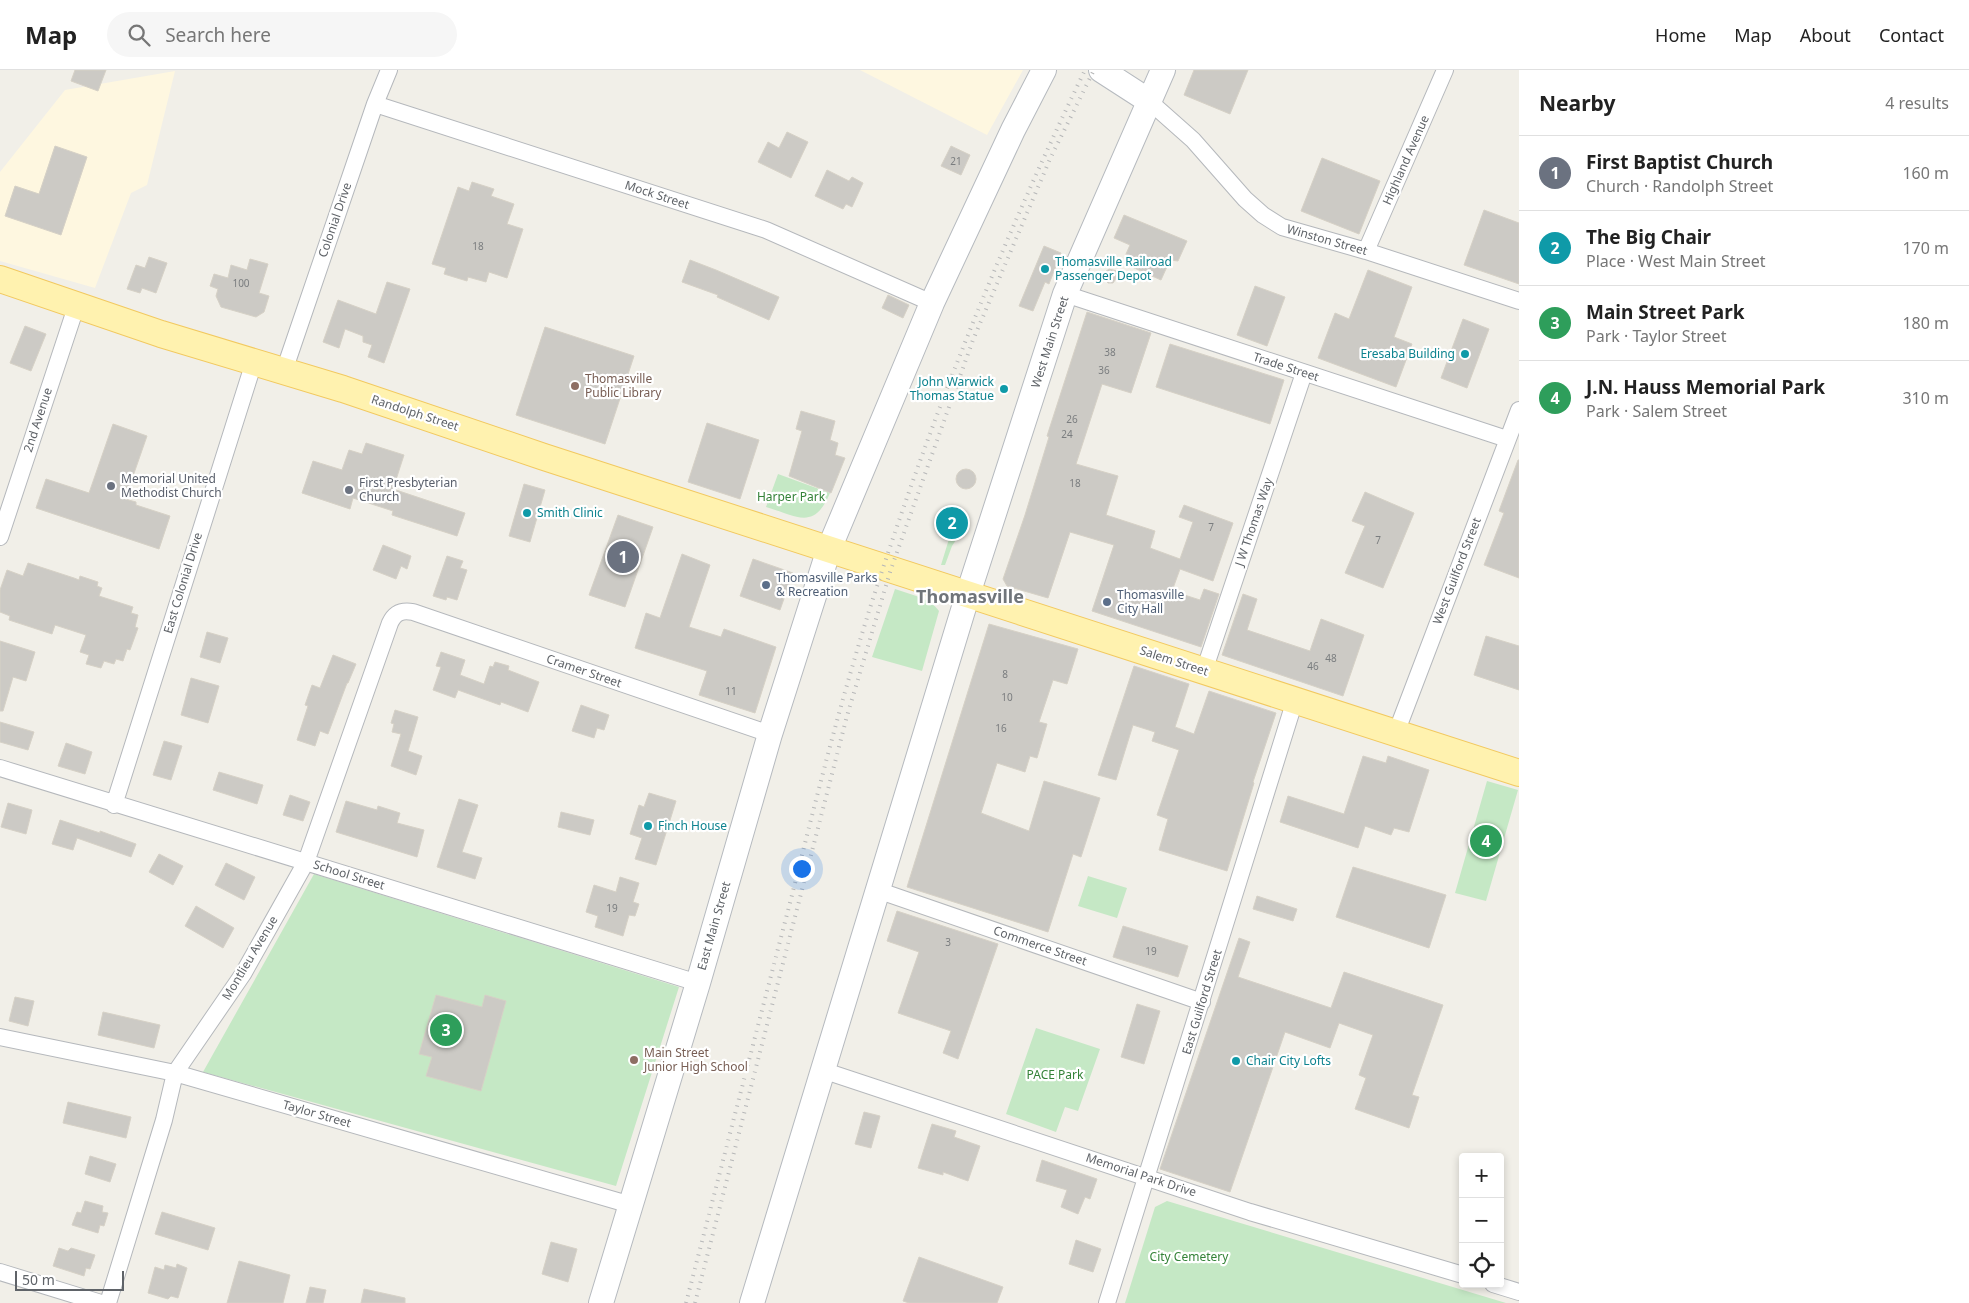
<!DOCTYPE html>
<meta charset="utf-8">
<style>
:root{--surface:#fff;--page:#f6f6f6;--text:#222;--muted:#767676;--line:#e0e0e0;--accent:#0f766e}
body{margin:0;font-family:"Noto Sans",sans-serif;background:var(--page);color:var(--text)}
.controls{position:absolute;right:15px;bottom:15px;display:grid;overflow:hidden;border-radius:5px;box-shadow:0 2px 8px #0003}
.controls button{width:45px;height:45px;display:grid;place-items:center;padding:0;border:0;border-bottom:1px solid var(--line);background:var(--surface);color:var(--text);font:25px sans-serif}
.scale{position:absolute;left:15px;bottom:12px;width:109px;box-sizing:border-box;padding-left:5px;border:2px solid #5f6368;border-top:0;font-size:14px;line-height:18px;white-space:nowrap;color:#5f6368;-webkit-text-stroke:4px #fff;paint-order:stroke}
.you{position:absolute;left:801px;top:798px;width:18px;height:18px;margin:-12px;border:4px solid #fff;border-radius:50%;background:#1a73e8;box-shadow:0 0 0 8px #1a73e833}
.badge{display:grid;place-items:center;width:32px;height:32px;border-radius:50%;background:var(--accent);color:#fff;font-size:16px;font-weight:700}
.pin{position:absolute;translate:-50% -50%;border:2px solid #fff;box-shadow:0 1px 5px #0006}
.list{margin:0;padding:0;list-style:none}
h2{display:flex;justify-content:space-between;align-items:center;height:65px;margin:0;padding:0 20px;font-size:21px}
h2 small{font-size:16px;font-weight:400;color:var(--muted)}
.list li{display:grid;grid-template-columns:32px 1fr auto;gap:15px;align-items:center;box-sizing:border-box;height:75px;padding:0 20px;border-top:1px solid var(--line)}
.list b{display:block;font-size:19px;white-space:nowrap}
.list p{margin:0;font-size:16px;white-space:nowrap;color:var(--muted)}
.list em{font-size:16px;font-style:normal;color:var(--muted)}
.icon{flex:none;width:28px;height:28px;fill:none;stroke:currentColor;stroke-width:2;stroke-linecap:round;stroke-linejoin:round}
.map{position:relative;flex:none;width:1519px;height:1233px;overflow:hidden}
header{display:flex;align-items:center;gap:30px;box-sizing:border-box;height:70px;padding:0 25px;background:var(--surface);border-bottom:1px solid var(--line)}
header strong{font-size:24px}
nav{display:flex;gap:28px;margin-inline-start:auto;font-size:18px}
.search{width:350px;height:45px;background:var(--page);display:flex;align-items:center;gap:12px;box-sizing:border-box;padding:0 18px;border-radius:28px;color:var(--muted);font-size:19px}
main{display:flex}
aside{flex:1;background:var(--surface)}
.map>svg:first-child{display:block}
.commercial{fill:#fef7e0}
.green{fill:#c5e8c5}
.building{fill:#cccac5;stroke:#d6d1c6}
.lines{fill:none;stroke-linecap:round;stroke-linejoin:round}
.street-casing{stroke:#b5b8bc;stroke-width:18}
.secondary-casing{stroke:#b6babf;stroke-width:26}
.primary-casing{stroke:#f2c960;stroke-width:28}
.street{stroke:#fff;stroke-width:16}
.secondary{stroke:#fff;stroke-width:24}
.primary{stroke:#fff2af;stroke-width:26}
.rail{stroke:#b6b7b8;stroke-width:4;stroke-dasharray:1 6;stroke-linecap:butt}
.culture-dot{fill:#0f9aa8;stroke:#fff;stroke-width:2}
.education-dot{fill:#8d6e63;stroke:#fff;stroke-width:2}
.worship-dot{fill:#6b7280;stroke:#fff;stroke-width:2}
.service-dot{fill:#5c6f8a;stroke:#fff;stroke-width:2}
.labels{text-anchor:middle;stroke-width:4.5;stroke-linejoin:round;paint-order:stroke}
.number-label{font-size:10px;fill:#7a7d7f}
.street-label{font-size:12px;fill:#5f6368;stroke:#fff}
.culture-label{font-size:12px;fill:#0d838f;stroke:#fff;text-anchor:start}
.education-label{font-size:12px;fill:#785e54;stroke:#fff;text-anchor:start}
.worship-label{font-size:12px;fill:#5b616d;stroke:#fff;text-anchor:start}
.park-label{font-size:12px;fill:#348238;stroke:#fff}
.service-label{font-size:12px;fill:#4e5e75;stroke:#fff;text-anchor:start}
.district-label{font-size:18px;font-weight:bold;fill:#70757a;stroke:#fff}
</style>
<header>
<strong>Map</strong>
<div class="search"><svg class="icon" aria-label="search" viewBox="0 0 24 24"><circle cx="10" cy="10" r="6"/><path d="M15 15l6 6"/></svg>Search here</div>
<nav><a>Home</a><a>Map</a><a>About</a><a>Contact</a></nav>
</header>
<main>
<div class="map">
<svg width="1519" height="1233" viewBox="0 0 1519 1233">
<rect width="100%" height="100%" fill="#f1efe8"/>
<!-- commercial -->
<path class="commercial" d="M860,0H1023L987,65Z
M175,1L147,115L131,123L95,218L0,191V102L65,20Z"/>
<!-- green -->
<path class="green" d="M778,404L830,423C814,461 797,446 766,437Z
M954,462L960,464L952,476L945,495H941L949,469Z
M895,519C911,525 929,527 939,541L922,601L872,587Z
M1487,711L1518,720L1486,831L1455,823Z
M314,804L679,917L616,1116L203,1002Z
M1088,806L1127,818L1117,848L1078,836Z
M1036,958L1100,979L1078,1041L1065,1037L1056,1062L1006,1044Z
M1167,1131L1506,1233H1125L1155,1137Z"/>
<!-- building -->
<path class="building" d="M75,0H106L98,21L71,11Z
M1194,0H1248L1230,44L1184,25Z
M787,62L808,72L791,108L758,92L768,72L779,78Z
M55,76L87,87L61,165L5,146L15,116L39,124Z
M951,76L970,85L961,105L941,96Z
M1322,88L1380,111L1359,164L1301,141Z
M827,100L849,111L852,107L863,113L852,137L846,134L843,139L815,126Z
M472,112L494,119L491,126L514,134L507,154L523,159L507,208L489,202L486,212L468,207L467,211L444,204L446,198L432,194L458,117L469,121Z
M1484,140L1519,153V214L1464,195Z
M1124,145L1187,171L1178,191L1170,190L1161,210L1130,196L1126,184L1130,175L1114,168Z
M1044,176L1061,183L1049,214L1045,212L1033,241L1019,236Z
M149,187L167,193L156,223L142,218L140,223L127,219L136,195L145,198Z
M250,189L268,194L259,223L269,226L264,242L256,247L221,237L216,226L218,219L210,216L214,204L228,208L231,195L247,200Z
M690,190L716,200L779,227L769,250L717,227L718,225L682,212Z
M1109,199L1117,201V207L1113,213H1108L1103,208L1105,202Z
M1368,200L1412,217L1394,267L1412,274L1396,317L1318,288L1335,243L1349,249Z
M387,212L410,219L384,293L368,287L372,275L363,272V266L345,259L339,278L323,272L338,230L376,244Z
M1255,216L1285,227L1267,276L1237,265Z
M888,225L909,235L903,248L882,238Z
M1087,242L1151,263L1131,323L1102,314L1076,394L1118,406L1106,445L1155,461L1150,478L1180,489L1193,452L1179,447L1184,435L1233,453L1213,511L1180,499L1172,521L1200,530L1204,519L1219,524L1201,577L1092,541L1114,475L1070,462L1048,528L1007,516L1003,509L1025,445L1049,367L1047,366Z
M1463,249L1489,259L1467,318L1441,308Z
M25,256L46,264L31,301L10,293Z
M545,257L634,286L605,374L516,345Z
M1170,274L1284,310L1270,354L1156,317Z
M801,341L835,351L830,370L838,373L835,385L845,388L831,423L789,406L802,361L796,359Z
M707,353L759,370L740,429L688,412Z
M113,354L147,366L125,429L136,432V435L170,446L159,479L36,438L46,409L89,423Z
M366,373L404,385L393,419L465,443L457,466L392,445L393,441L353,428L350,439L302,423L313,391L342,400L349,380L362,384Z
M1518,390H1519V508L1484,495L1504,443L1499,441Z
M956 409a10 10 0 1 1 20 0a10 10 0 1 1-20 0Z
M524,414L545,420L530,472L509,466Z
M1365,422L1414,443L1383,518L1345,503L1365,456L1352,451Z
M618,445L653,457L625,537L589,525Z
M383,475L411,486L407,499L401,496L396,509L373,500Z
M682,484L710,495L689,557L721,567L724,559L776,577L755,643L699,625L707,601L635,578L646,543L660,548Z
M447,486L463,491L460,498L467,500L457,530L447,527L446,530L433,526Z
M753,489L793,503L780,540L740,526Z
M28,493L74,508L79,510L80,506L98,512L97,516L102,518L99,526L133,537L131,543L138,545L135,557L138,558L130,580L127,579L123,591L116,589L114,594L104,591L101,598L86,594L89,585L80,582L86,565L55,555L52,564L9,550L10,546L0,542V520L7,500L23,506Z
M1243,524L1257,529L1247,560L1310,581L1321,549L1364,565L1343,626L1222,585Z
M989,554L1078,579L1067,614L1053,610L1039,652L1047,654L1037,688L1030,686L1025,702L997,693L981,743L1029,761L1044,711L1100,728L1081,787L1073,784L1048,862L907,817Z
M207,562L228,568L220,593L200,587Z
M1486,566L1519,576V620L1474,605Z
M0,571L35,582L26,611L13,607L3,641H0Z
M441,582L465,590L460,605L484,614L490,596L493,597L495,592L509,596L508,600L539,612L528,642L501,632L500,635L458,620L455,628L433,620L441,597L436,596Z
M333,585L356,594L348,613H347L328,664L320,661L315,676L297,670L308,636L305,635L312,615L320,618Z
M1134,596L1189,614L1175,657L1194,664L1209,621L1276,643L1253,712L1254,713L1227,801L1159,780L1168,749L1157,745L1179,680L1152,671L1155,662L1133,655L1116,710L1098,705Z
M191,608L219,616L208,653L181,645Z
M581,635L609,645L604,660L597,658L594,668L572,661Z
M395,640L418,647L408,681L422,686L416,705L391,696L401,664L392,662L394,654L391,653Z
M0,652L34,662L28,680L0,672Z
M164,671L182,676L171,710L153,705Z
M66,673L92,682L85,704L58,696Z
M1363,686L1386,693L1388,686L1429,700L1409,762L1394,758L1391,765L1365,756L1358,778L1280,752L1288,726L1344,744Z
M219,702L263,715L257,734L213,720Z
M649,723L676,731L656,795L635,789L642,768L630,764L639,735L644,737Z
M290,725L310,732L303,751L283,745Z
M459,729L478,735L462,782L482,788L475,809L437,797Z
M346,731L377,740L378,736L400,743L397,753L424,760L417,787L336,762Z
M8,733L32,740L26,764L1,757Z
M561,742L594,750L590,765L558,757Z
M60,750L100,763V761L136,774L131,787L77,768L73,780L52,774Z
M159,784L183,796L173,815L149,802Z
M226,793L255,807L244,830L215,815Z
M1353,797L1446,825L1429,878L1336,847Z
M620,807L639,813L633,832L639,834L635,846L629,845L623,866L595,857L598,846L586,842L594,815L616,822Z
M1257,826L1297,839L1293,851L1253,839Z
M196,836L234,858L223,878L185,856Z
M897,841L998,874L958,989L943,983L951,961L898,943L919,882L887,871Z
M1123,856L1188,876L1178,907L1113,887Z
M1239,868L1250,872L1238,907L1331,938L1344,902L1443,935L1412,1025L1419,1027L1409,1058L1355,1039L1366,1008L1359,1005L1373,965L1339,953L1330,978L1285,962L1230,1122L1160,1099Z
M436,925L482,937L485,925L506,931L481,1021L426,1006L432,987L419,984Z
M15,927L34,931L28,956L9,951Z
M1137,934L1160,941L1144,994L1121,987Z
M103,942L160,955L154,978L98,965Z
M68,1032L131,1047L126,1068L63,1053Z
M864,1042L880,1046L871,1078L855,1074Z
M932,1054L956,1061L954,1067L980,1076L968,1111L943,1102V1105L918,1098Z
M90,1086L116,1094L110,1112L85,1104Z
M1042,1090L1097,1109L1090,1129L1085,1127L1078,1144L1061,1137L1067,1120L1036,1111Z
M85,1131L103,1136L102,1142L108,1143L104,1156L100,1155L98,1163L72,1155L77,1142L81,1143Z
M162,1142L215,1158L208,1180L155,1164Z
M1076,1170L1101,1179L1093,1202L1069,1194Z
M551,1172L577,1179L568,1212L542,1204Z
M59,1178L68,1181L71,1178L95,1185L90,1199L86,1198L84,1206L53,1196Z
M919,1187L1003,1217L997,1233H909L903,1231Z
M239,1191L290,1205L283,1233H227Z
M177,1194L187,1198L178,1228L171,1226L168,1229L148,1223L155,1197L164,1200L165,1195L176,1198Z
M310,1217L326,1220L323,1233H306Z
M364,1219L405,1228V1233H361Z"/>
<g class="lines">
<!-- street casing -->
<g class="street-casing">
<path id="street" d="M1149,31L1193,70L1245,129L1263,145L1282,157L1366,181L1519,231
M375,34L766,160L932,233
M1366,181L1445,0
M1065,224L1507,369
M284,301L375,34L389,0
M0,467L77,234
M1204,601L1304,303
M1396,663L1519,340
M0,698L698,913
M114,735L254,292
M877,820L1202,932
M0,967L175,1003L631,1135
M822,1000L1250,1142L1463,1205
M0,1202L101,1233
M1493,1214L1519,1222
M108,1233L164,1050L175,1003L243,904L306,792L390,553C395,542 402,540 413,542L770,664
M1107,1233L1295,630"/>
</g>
<!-- secondary casing -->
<g class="secondary-casing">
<path id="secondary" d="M1101,0L1149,31
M601,1233L698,913L770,664L829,479L932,233L1013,60L1044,0
M752,1233L968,524L1065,224L1163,0"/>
</g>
<!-- primary casing -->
<g class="primary-casing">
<path id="primary" d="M0,209L161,264L343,319L544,387L1519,703"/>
</g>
<!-- street -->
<use href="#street" class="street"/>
<!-- secondary -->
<use href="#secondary" class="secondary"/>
<!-- primary -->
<use href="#primary" class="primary"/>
<!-- rail -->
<path class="rail" d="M686,1233C721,1098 756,963 791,829C819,717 847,605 884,495C940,326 1007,161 1085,0
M695,1233L847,646L891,499L973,270L1050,89L1094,0"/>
</g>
<!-- markers -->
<g class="culture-dot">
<circle cx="1045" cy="199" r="5"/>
<circle cx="1465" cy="284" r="5"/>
<circle cx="1004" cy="319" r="5"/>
<circle cx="527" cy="443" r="5"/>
<circle cx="648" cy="756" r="5"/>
<circle cx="1236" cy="991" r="5"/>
</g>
<g class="education-dot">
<circle cx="575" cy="316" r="5"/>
<circle cx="634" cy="990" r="5"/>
</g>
<g class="worship-dot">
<circle cx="111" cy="416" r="5"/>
<circle cx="349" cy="420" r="5"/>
</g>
<g class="service-dot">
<circle cx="766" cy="515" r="5"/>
<circle cx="1107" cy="532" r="5"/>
</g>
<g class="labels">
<!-- number labels -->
<g class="number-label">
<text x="956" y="95">21</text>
<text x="478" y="180">18</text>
<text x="241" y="217">100</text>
<text x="1110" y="286">38</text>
<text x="1104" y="304">36</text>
<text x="1072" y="353">26</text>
<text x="1067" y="368">24</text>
<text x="1075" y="417">18</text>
<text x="1211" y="461">7</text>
<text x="1378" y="474">7</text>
<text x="1331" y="592">48</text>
<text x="1313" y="600">46</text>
<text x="1005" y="608">8</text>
<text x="731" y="625">11</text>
<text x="1007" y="631">10</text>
<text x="1001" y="662">16</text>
<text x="612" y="842">19</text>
<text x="948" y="876">3</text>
<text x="1151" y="885">19</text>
</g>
<!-- street labels -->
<g class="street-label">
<text transform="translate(1406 90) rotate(-66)" y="4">Highland Avenue</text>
<text transform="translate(657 125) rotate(18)" y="4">Mock Street</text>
<text transform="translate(335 150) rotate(-71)" y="4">Colonial Drive</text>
<text transform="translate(1327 170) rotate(16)" y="4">Winston Street</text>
<text transform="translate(1050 272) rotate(-72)" y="4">West Main Street</text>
<text transform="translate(1286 297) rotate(18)" y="4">Trade Street</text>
<text transform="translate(415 343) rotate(18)" y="4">Randolph Street</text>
<text transform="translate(38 350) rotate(-72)" y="4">2nd Avenue</text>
<text transform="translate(1254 452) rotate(-71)" y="4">J W Thomas Way</text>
<text transform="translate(1457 501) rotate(-69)" y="4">West Guilford Street</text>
<text transform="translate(183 513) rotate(-73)" y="4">East Colonial Drive</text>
<text transform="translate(1174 591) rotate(18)" y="4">Salem Street</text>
<text transform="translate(584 601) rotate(19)" y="4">Cramer Street</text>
<text transform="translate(349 805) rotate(17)" y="4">School Street</text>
<text transform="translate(714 856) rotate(-74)" y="4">East Main Street</text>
<text transform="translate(1040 876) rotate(19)" y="4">Commerce Street</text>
<text transform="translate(250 888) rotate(-59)" y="4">Montlieu Avenue</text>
<text transform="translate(1202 932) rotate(-73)" y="4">East Guilford Street</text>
<text transform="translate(317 1044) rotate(16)" y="4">Taylor Street</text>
<text transform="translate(1141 1105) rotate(18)" y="4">Memorial Park Drive</text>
</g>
<!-- culture labels -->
<g class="culture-label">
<text x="1055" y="196">Thomasville Railroad<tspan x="1055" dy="14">Passenger Depot</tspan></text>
<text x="1455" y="288" text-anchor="end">Eresaba Building</text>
<text x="994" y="316" text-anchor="end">John Warwick<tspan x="994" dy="14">Thomas Statue</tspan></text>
<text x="537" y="447">Smith Clinic</text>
<text x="658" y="760">Finch House</text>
<text x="1246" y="995">Chair City Lofts</text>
</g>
<!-- education labels -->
<g class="education-label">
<text x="585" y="313">Thomasville<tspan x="585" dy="14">Public Library</tspan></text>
<text x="644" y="987">Main Street<tspan x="644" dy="14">Junior High School</tspan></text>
</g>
<!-- worship labels -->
<g class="worship-label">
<text x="121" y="413">Memorial United<tspan x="121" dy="14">Methodist Church</tspan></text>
<text x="359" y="417">First Presbyterian<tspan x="359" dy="14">Church</tspan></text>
</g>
<!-- park labels -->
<g class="park-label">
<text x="791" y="431">Harper Park</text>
<text x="1055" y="1009">PACE Park</text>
<text x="1189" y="1191">City Cemetery</text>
</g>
<!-- service labels -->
<g class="service-label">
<text x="776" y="512">Thomasville Parks<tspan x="776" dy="14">&amp; Recreation</tspan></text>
<text x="1117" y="529">Thomasville<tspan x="1117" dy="14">City Hall</tspan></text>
</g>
<!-- district labels -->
<g class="district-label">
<text x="970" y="533">Thomasville</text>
</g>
</g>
</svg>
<div class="controls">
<button>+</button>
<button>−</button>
<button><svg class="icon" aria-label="locate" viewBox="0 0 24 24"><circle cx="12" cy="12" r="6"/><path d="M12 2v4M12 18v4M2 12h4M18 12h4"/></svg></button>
</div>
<div class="scale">50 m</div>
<div class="you"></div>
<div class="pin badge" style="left:623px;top:487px;background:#6b7280">1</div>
<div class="pin badge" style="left:952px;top:453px;background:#0f9aa8">2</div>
<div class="pin badge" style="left:446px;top:960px;background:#2e9e5b">3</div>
<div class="pin badge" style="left:1486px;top:771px;background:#2e9e5b">4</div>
</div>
<aside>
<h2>Nearby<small>4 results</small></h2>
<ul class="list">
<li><span class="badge" style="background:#6b7280">1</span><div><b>First Baptist Church</b><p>Church · Randolph Street</p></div><em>160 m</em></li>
<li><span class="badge" style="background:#0f9aa8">2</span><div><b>The Big Chair</b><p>Place · West Main Street</p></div><em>170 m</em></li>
<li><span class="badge" style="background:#2e9e5b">3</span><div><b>Main Street Park</b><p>Park · Taylor Street</p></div><em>180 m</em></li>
<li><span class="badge" style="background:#2e9e5b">4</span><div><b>J.N. Hauss Memorial Park</b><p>Park · Salem Street</p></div><em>310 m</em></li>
</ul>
</aside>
</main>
